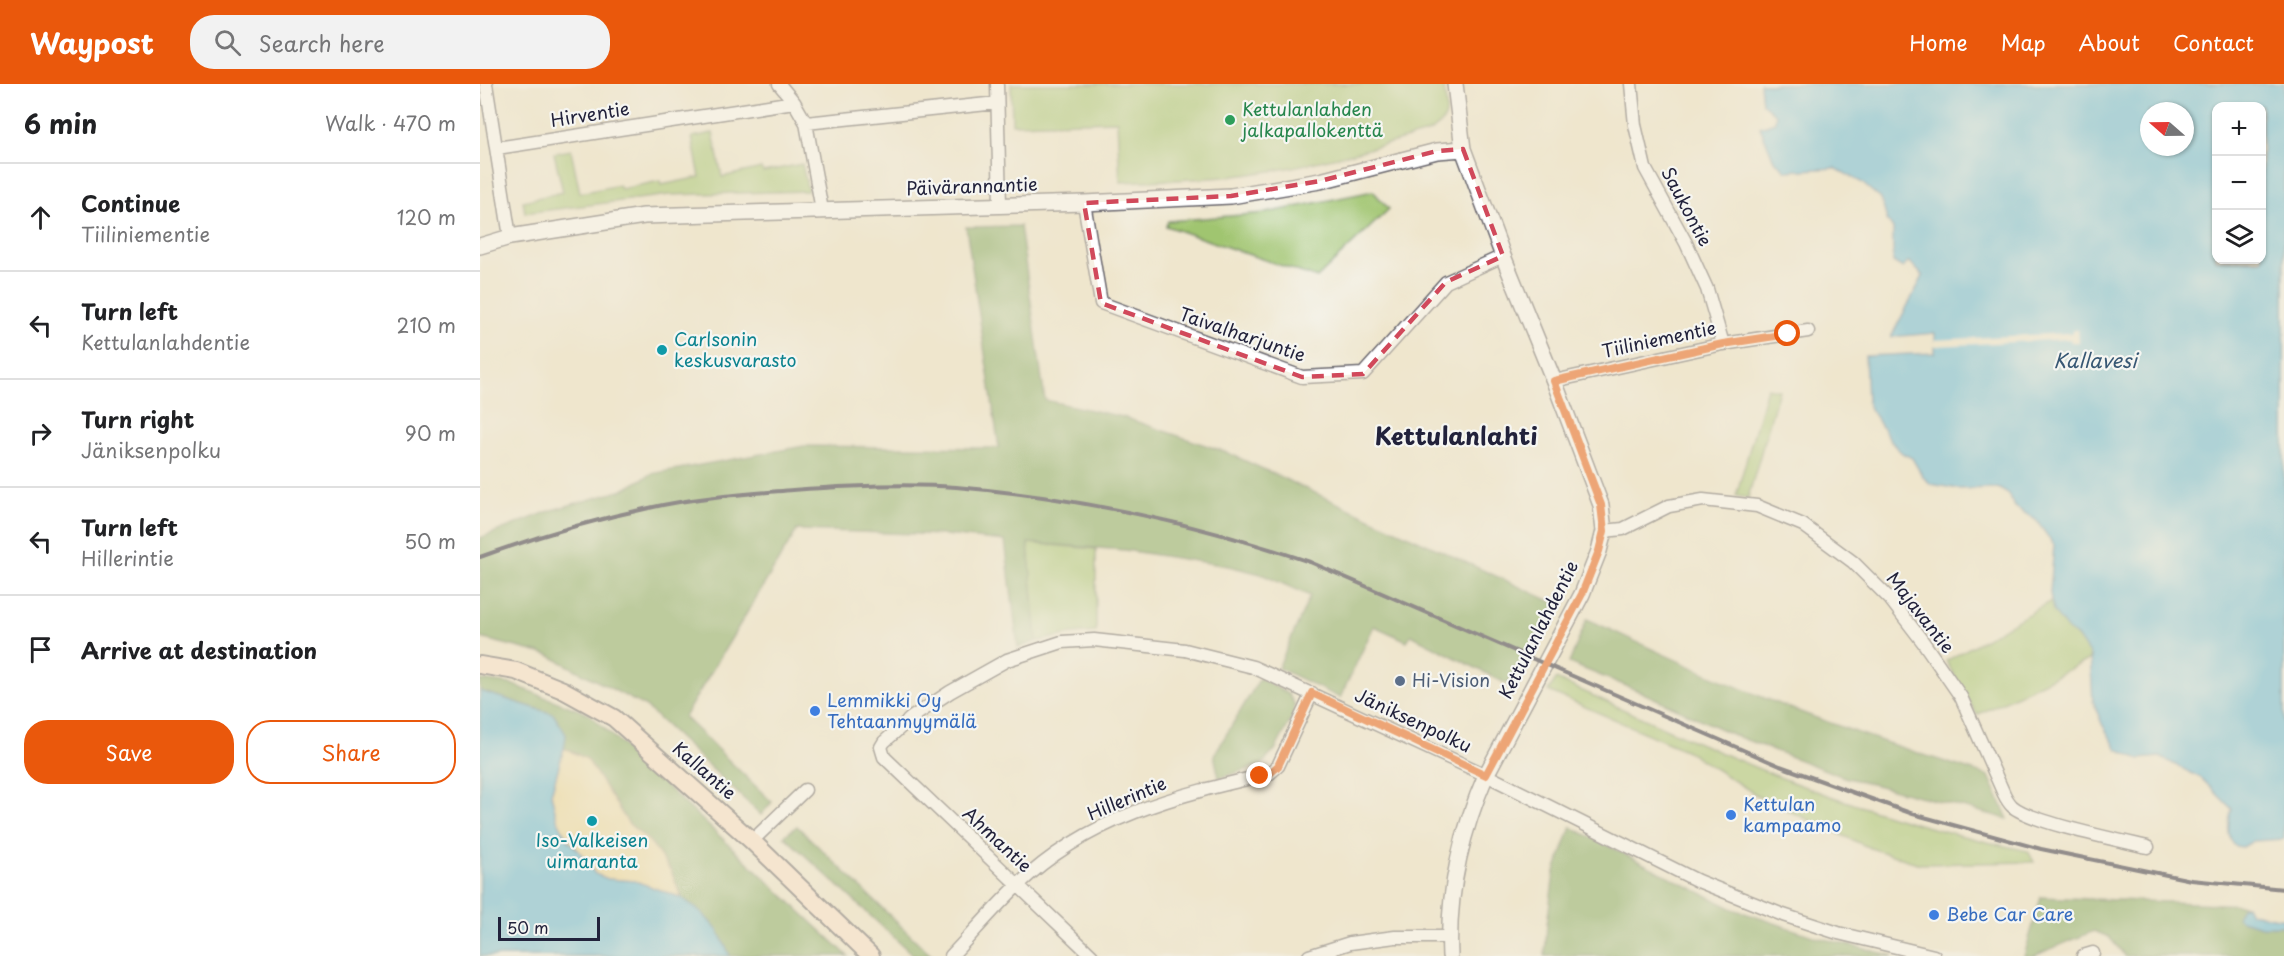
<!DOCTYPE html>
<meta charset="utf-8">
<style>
:root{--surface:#fff;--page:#f2f2f2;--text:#202124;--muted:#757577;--line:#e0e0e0;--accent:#ea580c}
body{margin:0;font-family:"Playpen Sans",sans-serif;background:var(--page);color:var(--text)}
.controls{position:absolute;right:18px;top:18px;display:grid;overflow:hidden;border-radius:12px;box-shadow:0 2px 4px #0004}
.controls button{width:54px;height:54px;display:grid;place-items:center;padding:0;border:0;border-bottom:2px solid var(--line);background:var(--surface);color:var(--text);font:30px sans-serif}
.compass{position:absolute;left:1660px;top:18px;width:54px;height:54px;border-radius:50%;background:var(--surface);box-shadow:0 2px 4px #0004;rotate:290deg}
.scale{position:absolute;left:18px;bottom:15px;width:102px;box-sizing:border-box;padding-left:6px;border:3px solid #22223b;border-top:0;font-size:16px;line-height:21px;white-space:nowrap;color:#22223b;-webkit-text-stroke:4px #f6f6f2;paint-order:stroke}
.stop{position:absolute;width:18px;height:18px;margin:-14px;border:4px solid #ea580c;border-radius:50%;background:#fff}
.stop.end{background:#ea580c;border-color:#fff;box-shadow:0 2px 6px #0008}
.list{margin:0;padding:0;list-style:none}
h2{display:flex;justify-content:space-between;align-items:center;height:78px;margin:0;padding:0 24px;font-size:26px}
h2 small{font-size:20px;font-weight:400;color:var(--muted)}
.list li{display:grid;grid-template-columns:39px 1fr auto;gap:18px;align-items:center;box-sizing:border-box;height:108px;padding:0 24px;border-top:2px solid var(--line)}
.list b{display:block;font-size:22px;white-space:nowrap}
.list p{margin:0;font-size:20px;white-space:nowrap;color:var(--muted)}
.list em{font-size:20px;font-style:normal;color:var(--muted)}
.actions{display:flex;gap:12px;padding:18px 24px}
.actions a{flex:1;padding:14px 0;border:2px solid var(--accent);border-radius:24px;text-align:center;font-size:21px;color:var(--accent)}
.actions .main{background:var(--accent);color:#fff}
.icon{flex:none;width:33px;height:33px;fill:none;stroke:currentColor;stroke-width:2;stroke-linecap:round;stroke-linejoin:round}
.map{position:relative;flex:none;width:1804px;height:872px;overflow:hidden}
header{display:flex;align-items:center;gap:36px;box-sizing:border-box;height:84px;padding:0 30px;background:var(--accent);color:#fff}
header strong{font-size:28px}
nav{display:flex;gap:33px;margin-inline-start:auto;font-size:21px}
.search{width:420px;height:54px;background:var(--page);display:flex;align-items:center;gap:15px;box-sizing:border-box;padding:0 21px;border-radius:24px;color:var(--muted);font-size:22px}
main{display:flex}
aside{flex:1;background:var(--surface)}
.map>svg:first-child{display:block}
.green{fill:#a0c570;stroke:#617456;stroke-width:1.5}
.forest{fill:#80aa62;stroke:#51664e;stroke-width:1.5}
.sand{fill:#eeda9e;stroke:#887e6c;stroke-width:1.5}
.water{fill:#62bbdf;stroke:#426e8d;stroke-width:1.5;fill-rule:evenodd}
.pier{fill:#efe6cd}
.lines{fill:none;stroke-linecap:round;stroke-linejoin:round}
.minor-casing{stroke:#6a676e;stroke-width:15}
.tertiary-casing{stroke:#6a676e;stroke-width:18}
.secondary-casing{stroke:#6a676e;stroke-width:20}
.minor{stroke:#fff;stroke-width:12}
.tertiary{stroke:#fff;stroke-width:15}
.secondary{stroke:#fde4d1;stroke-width:16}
.rail{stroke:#22223b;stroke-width:4}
.route{stroke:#ea580c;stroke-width:8}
.marked{fill:none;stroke:#d1495b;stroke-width:4.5;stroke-dasharray:12 8;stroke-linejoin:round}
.leisure-dot{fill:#2e9e5b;stroke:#f6f6f2;stroke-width:2}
.culture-dot{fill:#0f9aa8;stroke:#f6f6f2;stroke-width:2}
.service-dot{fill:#5c6f8a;stroke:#f6f6f2;stroke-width:2}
.shop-dot{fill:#3f7fe0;stroke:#f6f6f2;stroke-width:2}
.labels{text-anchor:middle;stroke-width:4.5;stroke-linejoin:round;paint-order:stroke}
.leisure-label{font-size:18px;fill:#27864d;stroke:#f6f6f2;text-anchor:start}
.street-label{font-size:18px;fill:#22223b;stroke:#f6f6f2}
.culture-label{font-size:18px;fill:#0d838f;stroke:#f6f6f2;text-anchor:start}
.service-label{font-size:18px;fill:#4e5e75;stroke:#f6f6f2;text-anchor:start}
.shop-label{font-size:18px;fill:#366cbe;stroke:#f6f6f2;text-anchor:start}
.water-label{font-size:20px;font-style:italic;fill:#385874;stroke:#f6f6f2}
.district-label{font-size:24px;font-weight:bold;fill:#22223b;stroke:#f6f6f2}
</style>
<header>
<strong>Waypost</strong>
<div class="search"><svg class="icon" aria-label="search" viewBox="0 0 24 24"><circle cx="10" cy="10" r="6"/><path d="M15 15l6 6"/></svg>Search here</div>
<nav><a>Home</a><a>Map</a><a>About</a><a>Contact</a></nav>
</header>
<main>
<aside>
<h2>6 min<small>Walk · 470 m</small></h2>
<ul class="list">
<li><svg class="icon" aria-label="ahead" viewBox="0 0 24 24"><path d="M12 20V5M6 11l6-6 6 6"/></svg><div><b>Continue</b><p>Tiiliniementie</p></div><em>120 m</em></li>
<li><svg class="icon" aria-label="left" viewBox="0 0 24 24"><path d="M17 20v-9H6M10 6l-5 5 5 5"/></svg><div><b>Turn left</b><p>Kettulanlahdentie</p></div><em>210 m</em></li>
<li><svg class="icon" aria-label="right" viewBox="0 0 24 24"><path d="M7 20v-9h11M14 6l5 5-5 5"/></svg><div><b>Turn right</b><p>Jäniksenpolku</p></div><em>90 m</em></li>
<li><svg class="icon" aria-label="left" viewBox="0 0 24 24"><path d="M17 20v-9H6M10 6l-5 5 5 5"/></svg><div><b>Turn left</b><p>Hillerintie</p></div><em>50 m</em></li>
<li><svg class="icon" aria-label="arrive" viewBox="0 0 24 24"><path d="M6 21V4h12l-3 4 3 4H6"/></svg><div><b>Arrive at destination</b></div></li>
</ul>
<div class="actions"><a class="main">Save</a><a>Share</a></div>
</aside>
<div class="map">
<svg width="1804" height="872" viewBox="0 0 1804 872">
<rect width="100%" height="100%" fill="#f6f6f2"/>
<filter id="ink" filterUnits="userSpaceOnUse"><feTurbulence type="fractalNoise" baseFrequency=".0167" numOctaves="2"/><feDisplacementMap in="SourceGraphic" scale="12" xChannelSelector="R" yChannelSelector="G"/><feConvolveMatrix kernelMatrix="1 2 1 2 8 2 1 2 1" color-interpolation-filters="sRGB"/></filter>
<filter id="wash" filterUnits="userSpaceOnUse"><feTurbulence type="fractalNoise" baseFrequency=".008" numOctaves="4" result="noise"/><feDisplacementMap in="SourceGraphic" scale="24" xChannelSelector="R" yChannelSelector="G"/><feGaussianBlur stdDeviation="1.35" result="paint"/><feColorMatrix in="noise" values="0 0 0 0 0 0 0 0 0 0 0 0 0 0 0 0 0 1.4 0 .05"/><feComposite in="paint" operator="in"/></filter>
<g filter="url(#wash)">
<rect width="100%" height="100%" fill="#efe6cd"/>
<!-- green -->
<path class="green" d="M531,0H963C967,25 973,36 947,49C891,64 835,81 777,89C732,96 685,96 640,98L637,37L532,40Z
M233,49L242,93L281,84L283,88L322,80L328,107L190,111L45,129L43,117L83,108L74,69L91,66L100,109L139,101L141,105L180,97L181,101L220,93L212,53Z
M893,107L909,125L837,194L686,142L688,137L786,129Z
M1287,304L1299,306L1268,414L1256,412Z
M547,459L616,465V548L591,550L557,557Z
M1571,517C1577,542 1607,553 1610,575L1497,631L1466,577Z
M1076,595C1143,625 1209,656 1277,684C1364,720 1456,748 1548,767L1554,778L1440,780L1390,764L1283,715L1207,667L1068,607Z"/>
<!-- forest -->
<path class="forest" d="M540,142L565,316L643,333L746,368L1077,520L1027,600L931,551L927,557L894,542L860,614L798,584L830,512L781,490L748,482L644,466L548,459L557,557L538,564L525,457L464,451L317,446L204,633L292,718L281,731L166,623L68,571L0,554V454L72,426L143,406L171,390L324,362L519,364L486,143Z
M1107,535C1164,561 1220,588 1277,611C1353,642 1431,667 1509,692L1528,735L1364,693L1256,652L1161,608L1089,579Z
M780,594L808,610L814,619V630L795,666L781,681L739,694L734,671Z
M0,596L31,600L109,630L368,872H250L238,847L222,829L202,814L191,787L170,758L148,739L107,675L84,664L86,651L73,630L0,607Z
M317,742L452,872H434L304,752Z
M1091,743L1253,825L1336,853L1414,872H1065L1067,839L1074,790Z
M1561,813L1766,821L1762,823L1761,836L1782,842H1804V872H1645L1629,853L1614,847L1554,872H1544Z"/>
<!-- sand -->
<path class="sand" d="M84,664L107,675L148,739L170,758L191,787L202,814L155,797L128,795L115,790L99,767L88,756L77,735L71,710Z"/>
<!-- water -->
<path class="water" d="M1280,0H1804V755L1773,757L1763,763L1755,762C1746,751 1748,739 1752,725L1721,694L1680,673L1659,675L1637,665L1622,640L1613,617L1610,571L1597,552L1588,546L1573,527L1570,509L1574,461L1556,436L1535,423L1528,410L1518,404L1478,405L1451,400L1443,393L1432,374L1422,369L1414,361L1390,325L1387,317L1385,272L1455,269V249L1411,253L1443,192L1429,177L1423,184L1413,178V145L1407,136L1401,115L1381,98L1355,84L1306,87L1293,74L1280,43L1295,38L1296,31L1282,19ZM1736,22H1782V176H1736ZM1669,27H1705V63H1669Z
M0,607L73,630L81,642L86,651L84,664L71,710L77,735L88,756L99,767L115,790L128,795L155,797L202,814L222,829L238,847L250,872H0Z
M1766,821L1770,829L1804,835V842H1782L1761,836L1757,833L1762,823Z"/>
<!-- pier -->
<path class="pier" d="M1598,246L1599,258H1591L1590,255L1455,262V256L1592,249V247Z"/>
</g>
<g filter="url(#ink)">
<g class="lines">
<!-- minor casing -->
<g class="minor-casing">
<path id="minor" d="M6,0L30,153
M299,0L314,18L326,39L342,126
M517,0L520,121
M1151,0L1155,41L1165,84L1206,159L1227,205L1243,260
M326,39L517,19
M17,64L314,18
M604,119L621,219L822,293L883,290L966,198L1023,172
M1074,297L1243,260L1328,247
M1124,447L1143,445L1189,422L1223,416L1277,422L1323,441L1373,478L1410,515L1443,558L1481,613L1524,710C1526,714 1529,719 1532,722C1549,738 1642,757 1668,763
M272,757L325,706
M471,872C493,849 514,824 537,802C608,733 697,711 789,690L798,682L832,609
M612,872L404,673L401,663L404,658L431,634L470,608L527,576L582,558L614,556L705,566L773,583L1006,691L1218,797L1303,831L1358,849L1454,872
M829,872L870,859L915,853H969
M1603,872L1613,869"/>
</g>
<!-- tertiary casing -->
<g class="tertiary-casing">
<path id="tertiary" d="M0,162L30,153L164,132L604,119L751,112L840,97L957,67L983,65
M970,872C967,809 981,749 1006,691L1102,510L1119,467L1124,447L1121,421L1074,297L1023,172L983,65L975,0"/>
</g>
<!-- secondary casing -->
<g class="secondary-casing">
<path id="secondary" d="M0,581L36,587L83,606L134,634L272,757L391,872"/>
</g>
<!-- minor -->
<use href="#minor" class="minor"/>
<!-- tertiary -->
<use href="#tertiary" class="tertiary"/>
<!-- secondary -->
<use href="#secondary" class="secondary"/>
<!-- rail -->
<path class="rail" d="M0,473C55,453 112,436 169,424C217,413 265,410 313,406C367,402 422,399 476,403C597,413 715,439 830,478L1300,682L1433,730L1561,765L1711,796L1804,805"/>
</g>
</g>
<g class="lines" filter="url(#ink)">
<!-- route -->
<path class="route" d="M780,692L789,690L798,682L832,609L1006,691L1102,510L1119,467L1124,447L1121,421L1074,297L1243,260L1308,250"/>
</g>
<!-- marked area -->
<path d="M0 0H1804V872H0ZM983,65L1023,172L966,198L883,290L822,293L621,219L604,119L751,112L840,97L957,67Z" fill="#efe6cd" fill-opacity=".55" fill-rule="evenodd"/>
<path class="marked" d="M983,65L1023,172L966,198L883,290L822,293L621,219L604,119L751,112L840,97L957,67Z"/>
<!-- markers -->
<circle class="leisure-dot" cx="750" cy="36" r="6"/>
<g class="culture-dot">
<circle cx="182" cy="266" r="6"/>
<circle cx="112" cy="737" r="6"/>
</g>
<circle class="service-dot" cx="920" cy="597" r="6"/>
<g class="shop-dot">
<circle cx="335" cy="627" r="6"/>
<circle cx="1251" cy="731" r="6"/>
<circle cx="1454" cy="831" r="6"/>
</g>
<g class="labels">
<!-- leisure labels -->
<g class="leisure-label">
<text x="762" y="32">Kettulanlahden<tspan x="762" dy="21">jalkapallokenttä</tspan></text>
</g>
<!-- street labels -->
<g class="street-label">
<text transform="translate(110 31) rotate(-9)" y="6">Hirventie</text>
<text transform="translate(492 103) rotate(-2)" y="6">Päivärannantie</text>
<text transform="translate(1206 123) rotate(62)" y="6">Saukontie</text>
<text transform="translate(762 251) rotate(19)" y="6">Taivalharjuntie</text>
<text transform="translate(1179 256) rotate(-12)" y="6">Tiiliniementie</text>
<text transform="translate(1440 529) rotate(52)" y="6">Majavantie</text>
<text transform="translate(1059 546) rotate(-63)" y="6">Kettulanlahdentie</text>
<text transform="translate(933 637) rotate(25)" y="6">Jäniksenpolku</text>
<text transform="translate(224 687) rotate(41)" y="6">Kallantie</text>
<text transform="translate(647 715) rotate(-23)" y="6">Hillerintie</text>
<text transform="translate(517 756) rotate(43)" y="6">Ahmantie</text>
</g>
<!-- culture labels -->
<g class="culture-label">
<text x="194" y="262">Carlsonin<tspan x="194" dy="21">keskusvarasto</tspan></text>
<text x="112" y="763" text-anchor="middle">Iso-Valkeisen<tspan x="112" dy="21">uimaranta</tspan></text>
</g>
<!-- service labels -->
<g class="service-label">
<text x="932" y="603">Hi-Vision</text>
</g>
<!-- shop labels -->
<g class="shop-label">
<text x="347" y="623">Lemmikki Oy<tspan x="347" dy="21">Tehtaanmyymälä</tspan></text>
<text x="1263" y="727">Kettulan<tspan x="1263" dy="21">kampaamo</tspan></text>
<text x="1466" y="837">Bebe Car Care</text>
</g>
<!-- water labels -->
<g class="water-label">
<text x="1615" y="284">Kallavesi</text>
</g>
<!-- district labels -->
<g class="district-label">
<text x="976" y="361">Kettulanlahti</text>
</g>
</g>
</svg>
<div class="controls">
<button>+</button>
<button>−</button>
<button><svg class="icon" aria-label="layers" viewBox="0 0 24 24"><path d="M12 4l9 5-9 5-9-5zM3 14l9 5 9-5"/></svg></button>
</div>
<svg class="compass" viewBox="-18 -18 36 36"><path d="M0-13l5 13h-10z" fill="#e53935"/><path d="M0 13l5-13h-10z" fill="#757577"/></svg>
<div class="scale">50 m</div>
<div class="stop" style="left:1308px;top:250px"></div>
<div class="stop end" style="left:780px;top:692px"></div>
</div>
</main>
